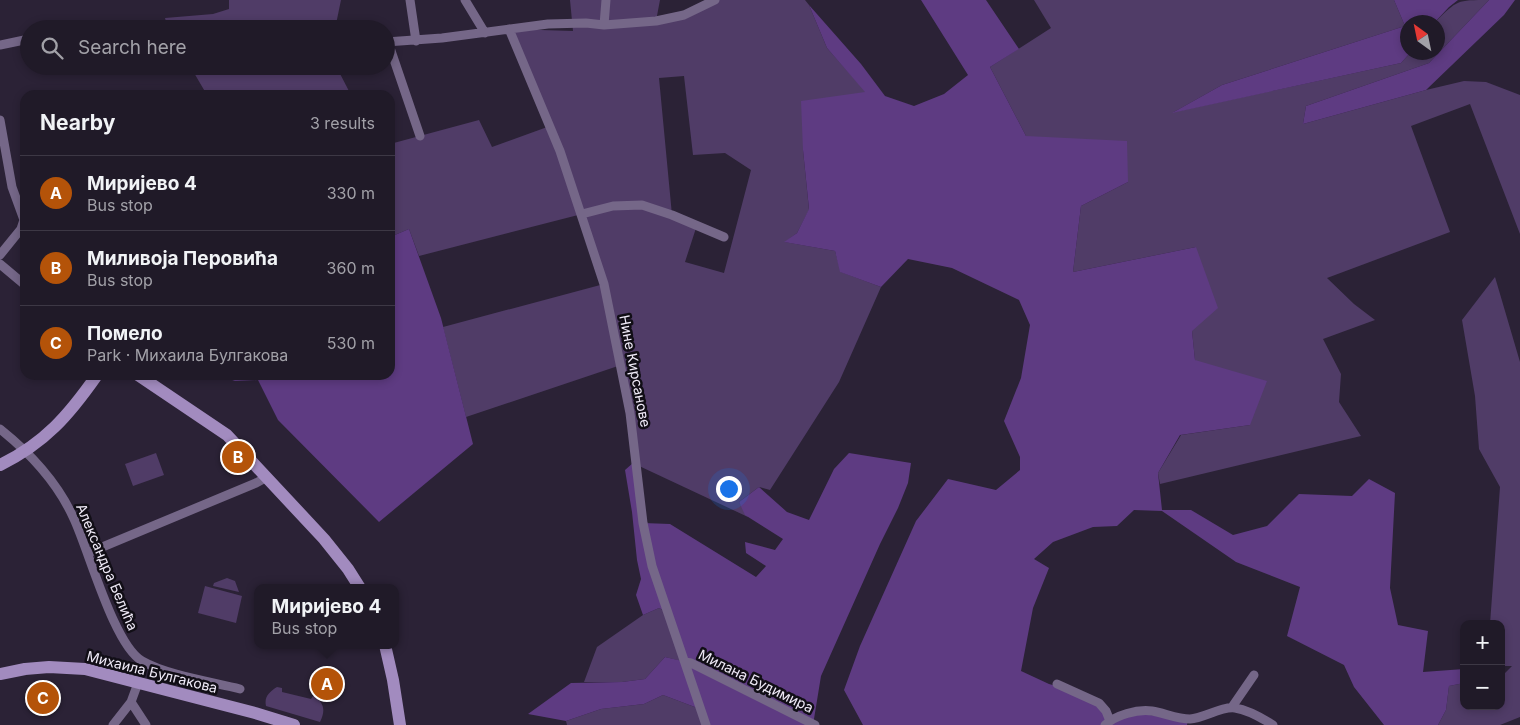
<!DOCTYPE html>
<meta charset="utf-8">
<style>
:root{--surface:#201a28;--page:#2d2734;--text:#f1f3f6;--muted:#a2a1a8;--line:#3d3845;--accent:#b45309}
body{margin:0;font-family:Inter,sans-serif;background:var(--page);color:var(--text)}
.controls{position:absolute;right:15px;bottom:15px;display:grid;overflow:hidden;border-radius:10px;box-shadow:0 2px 8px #0003}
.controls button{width:45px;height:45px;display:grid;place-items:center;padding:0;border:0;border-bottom:1px solid var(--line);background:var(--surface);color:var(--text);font:25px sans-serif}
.compass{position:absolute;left:1400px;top:15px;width:45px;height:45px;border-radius:50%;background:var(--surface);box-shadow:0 2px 8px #0003;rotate:327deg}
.you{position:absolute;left:728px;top:488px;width:18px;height:18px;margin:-12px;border:4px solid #fff;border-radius:50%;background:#1a73e8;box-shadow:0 0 0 8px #1a73e833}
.badge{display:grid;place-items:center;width:32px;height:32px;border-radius:50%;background:var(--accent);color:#fff;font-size:16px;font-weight:700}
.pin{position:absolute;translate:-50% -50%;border:2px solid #fff;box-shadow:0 1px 5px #0006}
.popup{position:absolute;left:254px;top:584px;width:145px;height:65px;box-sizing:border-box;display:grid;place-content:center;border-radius:10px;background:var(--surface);filter:drop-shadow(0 1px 4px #0005);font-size:16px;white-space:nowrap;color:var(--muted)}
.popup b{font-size:19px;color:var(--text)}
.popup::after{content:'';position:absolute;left:50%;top:100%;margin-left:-10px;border:10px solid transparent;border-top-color:var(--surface)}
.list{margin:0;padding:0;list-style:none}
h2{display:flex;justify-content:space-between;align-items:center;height:65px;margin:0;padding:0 20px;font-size:21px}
h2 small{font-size:16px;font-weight:400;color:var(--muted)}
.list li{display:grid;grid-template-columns:32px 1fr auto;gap:15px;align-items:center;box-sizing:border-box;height:75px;padding:0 20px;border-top:1px solid var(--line)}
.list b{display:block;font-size:19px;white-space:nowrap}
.list p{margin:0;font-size:16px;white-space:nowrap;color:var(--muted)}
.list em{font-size:16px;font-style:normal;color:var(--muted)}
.icon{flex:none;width:28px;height:28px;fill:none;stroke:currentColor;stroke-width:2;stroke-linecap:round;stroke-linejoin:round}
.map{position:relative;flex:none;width:1520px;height:725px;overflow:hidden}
.search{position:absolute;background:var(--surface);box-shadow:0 2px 8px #0003;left:20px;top:20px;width:375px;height:55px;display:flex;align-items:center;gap:12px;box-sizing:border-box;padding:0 18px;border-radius:28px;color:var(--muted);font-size:19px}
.panel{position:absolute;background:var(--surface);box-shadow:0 2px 8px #0003;left:20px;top:90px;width:375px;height:290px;border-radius:15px}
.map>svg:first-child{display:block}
.green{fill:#503c67;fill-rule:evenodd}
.forest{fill:#5e3b82}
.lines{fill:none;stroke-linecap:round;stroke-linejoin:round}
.street{stroke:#756788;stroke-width:9}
.secondary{stroke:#a28bbf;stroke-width:12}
.labels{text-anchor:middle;stroke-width:5;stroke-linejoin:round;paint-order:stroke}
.street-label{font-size:14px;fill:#efeaf7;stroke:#110e16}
</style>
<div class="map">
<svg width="1520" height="725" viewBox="0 0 1520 725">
<rect width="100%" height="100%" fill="#2b2236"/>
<!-- green -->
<path class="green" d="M229,0H341L335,29H168L165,18L213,14L229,9Z
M570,0H660L656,21L715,0H805L809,5L827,48L866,92L803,150L809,210L797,233L785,242L835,251L841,272L881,287L839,382L770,490L759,487L739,502L748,517L637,465L621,365L466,417L443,327L604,284L582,214L419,256L409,229L390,237V144L479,120L492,147L550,126L509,29L573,31ZM684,76L693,155L725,153L751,170L724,273L685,262L697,225L672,215L659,78Z
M1034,0H1394L1405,26L1222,85L1174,112L1401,63L1410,53L1438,52V22H1435C1458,0 1456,0 1489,0L1429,63L1306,106L1303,124L1426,90L1464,81L1486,82L1520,95V234L1470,104L1411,126L1450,232L1327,278L1354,304L1375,320L1323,339L1341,374L1339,402L1361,436L1160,484L1158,473L1181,435L1250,425L1195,360L1192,331L1196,247L1073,272L1081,206L1128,182L1026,136L990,67L1051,28Z
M190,66H336L351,95H207Z
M1495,277L1520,362V717L1500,725H1438L1446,710L1449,686L1464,683V706H1501V677L1512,666H1501V624H1490L1500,487L1479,449L1475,396L1462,320Z
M156,453L164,475L133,486L125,464Z
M227,578L235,581L239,592L213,586L214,583Z
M205,586L242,596L236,623L198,613Z
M659,608L667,612L685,662L665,657L645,679L622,682H584L597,647L643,615Z
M277,687L282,688V692L311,699L313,696C324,702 326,710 320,722L266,706C264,697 269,692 277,687Z
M663,695L700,709L706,725H567L566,721L601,709L644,704Z"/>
<!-- forest -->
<path class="forest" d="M921,0H986L1019,49L990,67L1026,136L1127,141L1128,182L1081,206L1073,272L1196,247L1218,308L1192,331L1195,360L1267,381L1250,425L1180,435L1158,473L1162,510H1191L1233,535L1267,526L1299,494L1352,496L1369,479L1395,493L1390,588L1398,625L1428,631L1423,672L1464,669V683L1449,686L1446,710L1438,725H1384L1354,687L1344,665L1287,636L1300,587L1236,562L1162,511L1134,510L1117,526L1093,527L1053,542L1034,559L1049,568L1033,608L1021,671L1049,684L1067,689L1099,703L1110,720L1130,713L1188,719L1187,725H863L844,690L860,646L916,521L948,479L996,490L1020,470V457L1004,421L1021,378L1030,325L1019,300L952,268L908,259L881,287L840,272L835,251L784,242L797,233L809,209L803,150L801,101L865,92L827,48L809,5L861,64L885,96L914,106L944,94L968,75Z
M1394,0H1458L1449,7L1435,22H1408V52L1410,53L1401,63L1172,113L1222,85L1405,26Z
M1489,0H1515L1504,15L1426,90L1303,124L1306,106L1429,63Z
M409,229L441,318L473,444L379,522L278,420L258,380L235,381L218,375H390V237Z
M849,453L911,463L908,483L898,508L880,544L821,676L813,725H707L700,709L663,695L644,704L601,709L566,721L528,714L571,683L622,682L645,679L665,657L691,663L681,649L667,612L659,608L643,615L636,595L641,579L637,560L632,512L625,470L633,463L643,523L670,524L756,577L766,566L746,553L745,542L775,550L783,539L745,515L739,502L759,487L787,512L809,520L834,469Z"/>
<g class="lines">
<!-- street -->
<path class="street" d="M410,0L416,41
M465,0L485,33
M604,25L606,0
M509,29L560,151L604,284L630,413L643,523L652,566L706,725
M386,42L442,38L548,24L586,23L604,25L656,21L684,15L715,0
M388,42L420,136
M0,45L29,39
M0,120L12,187L24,220
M582,214L613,206L642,205L672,215L724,237
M0,255L21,229L24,220
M0,264L25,285
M0,429C30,453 58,483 74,519C89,551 114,645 142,661C166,675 212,682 240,689
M88,553L256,483L267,477
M685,662L691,663L815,725
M1057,684L1099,703L1106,711L1110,721
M131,702L146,725
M1232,707L1254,675
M113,725L131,702L138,683
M1105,725C1116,715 1137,709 1152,711C1164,713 1178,719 1190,719C1204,718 1222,706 1235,708C1248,710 1262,718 1273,725"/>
<!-- secondary -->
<path class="secondary" d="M138,375L227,435L324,539L348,569L360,588
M0,465C45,443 69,415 97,375
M385,645L393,680L400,725
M0,674L25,669L49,667L85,669L255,713L294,725"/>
</g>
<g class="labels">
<!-- street labels -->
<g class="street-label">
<text transform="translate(635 371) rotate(79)" y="5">Нине Кирсанове</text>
<text transform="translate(107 567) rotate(67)" y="5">Александра Белића</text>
<text transform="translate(152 672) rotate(14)" y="5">Михаила Булгакова</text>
<text transform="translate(756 681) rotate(26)" y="5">Милана Будимира</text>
</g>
</g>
</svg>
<div class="controls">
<button>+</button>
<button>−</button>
</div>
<svg class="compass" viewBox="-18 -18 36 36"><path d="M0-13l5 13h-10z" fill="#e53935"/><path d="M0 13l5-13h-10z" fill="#a2a1a8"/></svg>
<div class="you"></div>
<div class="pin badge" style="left:327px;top:684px">A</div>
<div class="popup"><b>Миријево 4</b>Bus stop</div>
<div class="pin badge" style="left:238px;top:457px">B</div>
<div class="pin badge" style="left:43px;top:698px">C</div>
<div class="search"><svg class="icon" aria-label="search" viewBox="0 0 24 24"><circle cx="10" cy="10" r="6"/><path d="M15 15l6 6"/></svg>Search here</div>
<section class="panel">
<h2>Nearby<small>3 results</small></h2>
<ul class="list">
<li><span class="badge">A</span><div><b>Миријево 4</b><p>Bus stop</p></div><em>330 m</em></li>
<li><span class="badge">B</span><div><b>Миливоја Перовића</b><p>Bus stop</p></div><em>360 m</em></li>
<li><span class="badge">C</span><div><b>Помело</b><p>Park · Михаила Булгакова</p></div><em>530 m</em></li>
</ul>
</section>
</div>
